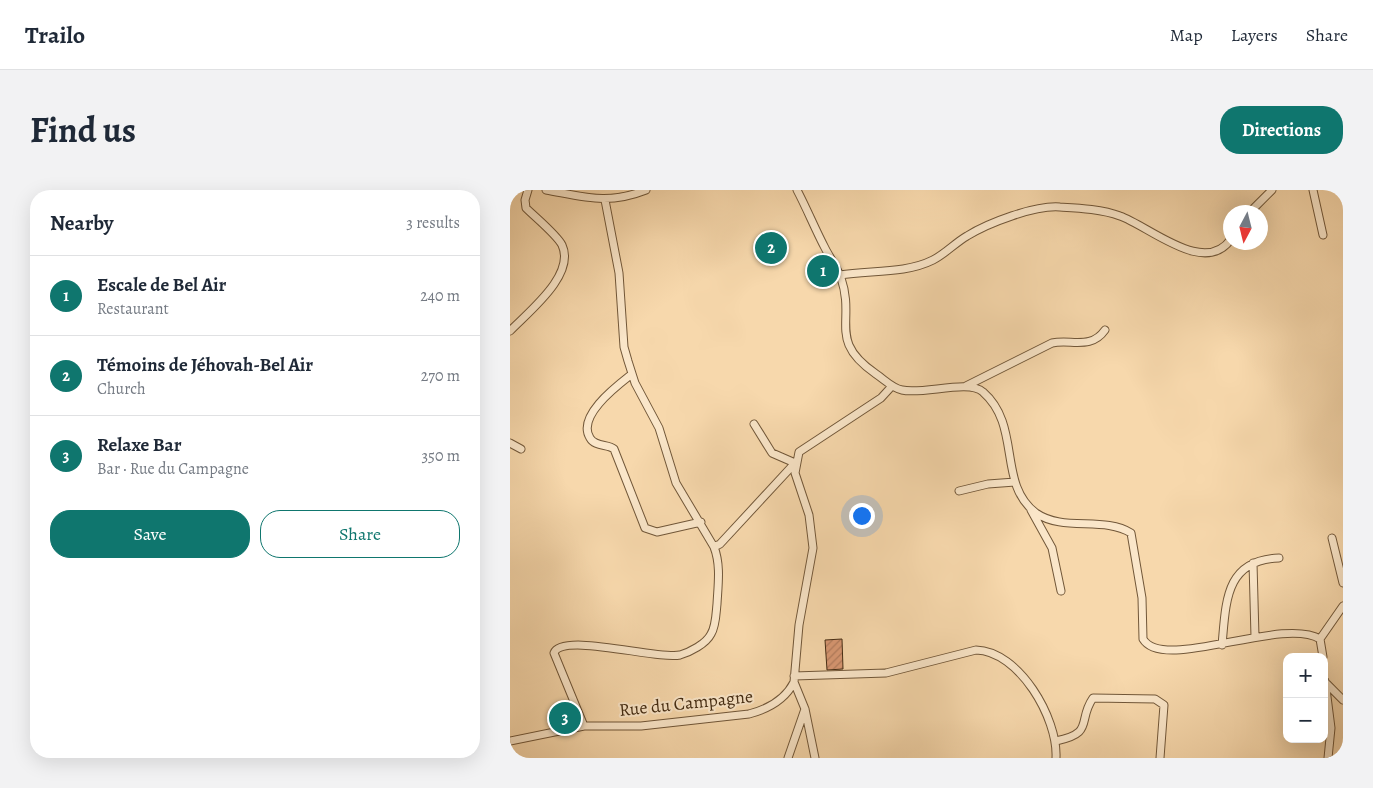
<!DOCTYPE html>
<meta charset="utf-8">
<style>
:root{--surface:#fff;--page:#f2f2f3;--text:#1f2937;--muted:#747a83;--line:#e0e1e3;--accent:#0f766e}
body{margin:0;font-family:Alegreya,serif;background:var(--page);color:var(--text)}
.controls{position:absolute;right:15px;bottom:15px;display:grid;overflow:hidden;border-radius:10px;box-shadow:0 5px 20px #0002}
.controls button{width:45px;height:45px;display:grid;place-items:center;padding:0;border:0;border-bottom:1px solid var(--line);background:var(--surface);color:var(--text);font:25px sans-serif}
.compass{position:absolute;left:713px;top:15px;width:45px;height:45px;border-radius:50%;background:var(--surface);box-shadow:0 5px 20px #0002;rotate:187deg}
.you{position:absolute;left:351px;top:325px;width:18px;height:18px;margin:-12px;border:4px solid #fff;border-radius:50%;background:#1a73e8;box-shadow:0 0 0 8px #1a73e833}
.badge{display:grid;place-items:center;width:32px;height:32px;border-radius:50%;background:var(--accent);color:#fff;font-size:16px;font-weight:700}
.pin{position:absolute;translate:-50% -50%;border:2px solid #fff;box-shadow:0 1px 5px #0006}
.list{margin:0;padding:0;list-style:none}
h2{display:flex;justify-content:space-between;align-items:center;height:65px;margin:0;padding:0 20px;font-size:21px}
h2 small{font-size:16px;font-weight:400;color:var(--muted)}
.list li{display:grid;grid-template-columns:32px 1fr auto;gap:15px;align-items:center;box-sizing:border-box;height:80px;padding:0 20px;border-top:1px solid var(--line)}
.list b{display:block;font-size:19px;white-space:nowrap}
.list p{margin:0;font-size:16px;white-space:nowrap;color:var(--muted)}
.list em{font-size:16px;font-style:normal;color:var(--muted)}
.actions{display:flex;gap:10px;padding:15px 20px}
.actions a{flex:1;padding:11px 0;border:1px solid var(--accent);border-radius:20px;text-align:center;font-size:18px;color:var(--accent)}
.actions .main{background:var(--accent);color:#fff}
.map{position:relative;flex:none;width:833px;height:568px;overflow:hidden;border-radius:20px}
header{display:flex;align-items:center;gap:30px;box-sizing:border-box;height:70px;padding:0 25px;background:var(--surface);border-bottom:1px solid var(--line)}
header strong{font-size:24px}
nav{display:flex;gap:28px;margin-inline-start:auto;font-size:18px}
.intro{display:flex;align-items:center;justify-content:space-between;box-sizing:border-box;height:120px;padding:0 30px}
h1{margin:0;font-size:35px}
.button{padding:12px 22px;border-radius:20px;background:var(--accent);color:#fff;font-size:18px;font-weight:700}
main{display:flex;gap:30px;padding:0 30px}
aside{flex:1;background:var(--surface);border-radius:20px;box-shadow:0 5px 20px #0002}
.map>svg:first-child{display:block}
.building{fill:url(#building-hatch);stroke:#442c13}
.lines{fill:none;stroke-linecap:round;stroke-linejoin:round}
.minor-casing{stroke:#715739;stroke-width:9}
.minor{stroke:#fae6c9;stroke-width:7}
.labels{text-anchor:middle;stroke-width:4;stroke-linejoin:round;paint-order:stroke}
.street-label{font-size:18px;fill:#442c13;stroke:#fae6c9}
</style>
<header>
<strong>Trailo</strong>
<nav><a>Map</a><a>Layers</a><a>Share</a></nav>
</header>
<div class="intro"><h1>Find us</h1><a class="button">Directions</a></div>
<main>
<aside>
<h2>Nearby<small>3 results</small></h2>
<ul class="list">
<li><span class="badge">1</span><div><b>Escale de Bel Air</b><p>Restaurant</p></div><em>240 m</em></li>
<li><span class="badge">2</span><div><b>Témoins de Jéhovah-Bel Air</b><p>Church</p></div><em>270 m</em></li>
<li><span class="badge">3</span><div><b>Relaxe Bar</b><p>Bar · Rue du Campagne</p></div><em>350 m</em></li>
</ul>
<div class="actions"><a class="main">Save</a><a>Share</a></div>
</aside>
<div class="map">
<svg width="833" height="568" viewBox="0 0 833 568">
<defs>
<pattern id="building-hatch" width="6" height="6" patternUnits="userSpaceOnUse" patternTransform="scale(1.25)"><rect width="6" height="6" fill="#d99873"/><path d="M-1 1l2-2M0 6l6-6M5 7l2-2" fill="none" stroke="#b27c5d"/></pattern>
</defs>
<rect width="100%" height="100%" fill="#f7d8ac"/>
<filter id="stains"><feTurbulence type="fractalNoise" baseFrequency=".004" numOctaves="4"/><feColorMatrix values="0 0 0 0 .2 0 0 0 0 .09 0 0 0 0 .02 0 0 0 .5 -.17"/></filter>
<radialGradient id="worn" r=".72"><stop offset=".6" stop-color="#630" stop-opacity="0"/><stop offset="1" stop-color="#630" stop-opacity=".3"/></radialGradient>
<!-- building -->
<path class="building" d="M262,45L272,66L259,72L249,51Z
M332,449L333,479L317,480L315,450Z"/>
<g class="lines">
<!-- minor casing -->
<g class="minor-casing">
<path id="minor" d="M36,0C75,7 98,15 136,0
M287,0C297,19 305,39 315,58C320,68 327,77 331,88C346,132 317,150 366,184C375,190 382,198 392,200C413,205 459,189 473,202C512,236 487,294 526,323C553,342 594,326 621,343L632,408L633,449C653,483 772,426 810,449L813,467
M803,0L813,45
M740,22L762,0
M330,85C360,80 395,84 423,70C435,64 445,53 457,46C478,33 525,15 550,17C568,18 592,19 610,26C639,36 695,87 721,49
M0,141C18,122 66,85 52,55C47,45 25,27 16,18L15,10L18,0
M122,184C108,195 66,226 80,248C85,257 98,254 104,259L135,338L147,342L191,332
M456,196L542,153C561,149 581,160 595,140
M0,253L11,259
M449,301L478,294L505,292
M521,320L542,358L551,401
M822,348L833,393
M204,357L210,354L285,273L262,263L244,234
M743,373L745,447
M810,449L833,416
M712,455C716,412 715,370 769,368
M284,486L376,483L466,460C509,461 548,528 546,568
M815,491L821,538L818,568
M284,492L295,519L305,568
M817,494L833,510
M74,536L44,463C52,442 148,470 170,465C180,462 196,454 201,444C206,436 206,423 207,414C208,395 211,375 204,357L166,293L149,238L125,193L118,171L114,157L109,83L95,10
M0,551L74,536H131L239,524C258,519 275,510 284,492L289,435L303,358L299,325L285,283L289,262L371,208L382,196
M546,551C585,543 567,531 583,508L645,509L654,515L650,568
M278,568L295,519"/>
</g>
<!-- minor -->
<use href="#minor" class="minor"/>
</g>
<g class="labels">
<!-- street labels -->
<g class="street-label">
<text transform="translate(176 513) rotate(-6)" y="6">Rue du Campagne</text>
</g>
</g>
<rect width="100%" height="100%" filter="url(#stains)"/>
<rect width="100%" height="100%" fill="url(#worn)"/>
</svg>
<div class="controls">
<button>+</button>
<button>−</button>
</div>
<svg class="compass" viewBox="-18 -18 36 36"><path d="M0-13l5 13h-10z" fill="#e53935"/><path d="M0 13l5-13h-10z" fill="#747a83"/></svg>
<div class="you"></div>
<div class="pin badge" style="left:313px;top:81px">1</div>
<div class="pin badge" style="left:261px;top:58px">2</div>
<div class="pin badge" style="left:55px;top:528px">3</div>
</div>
</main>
